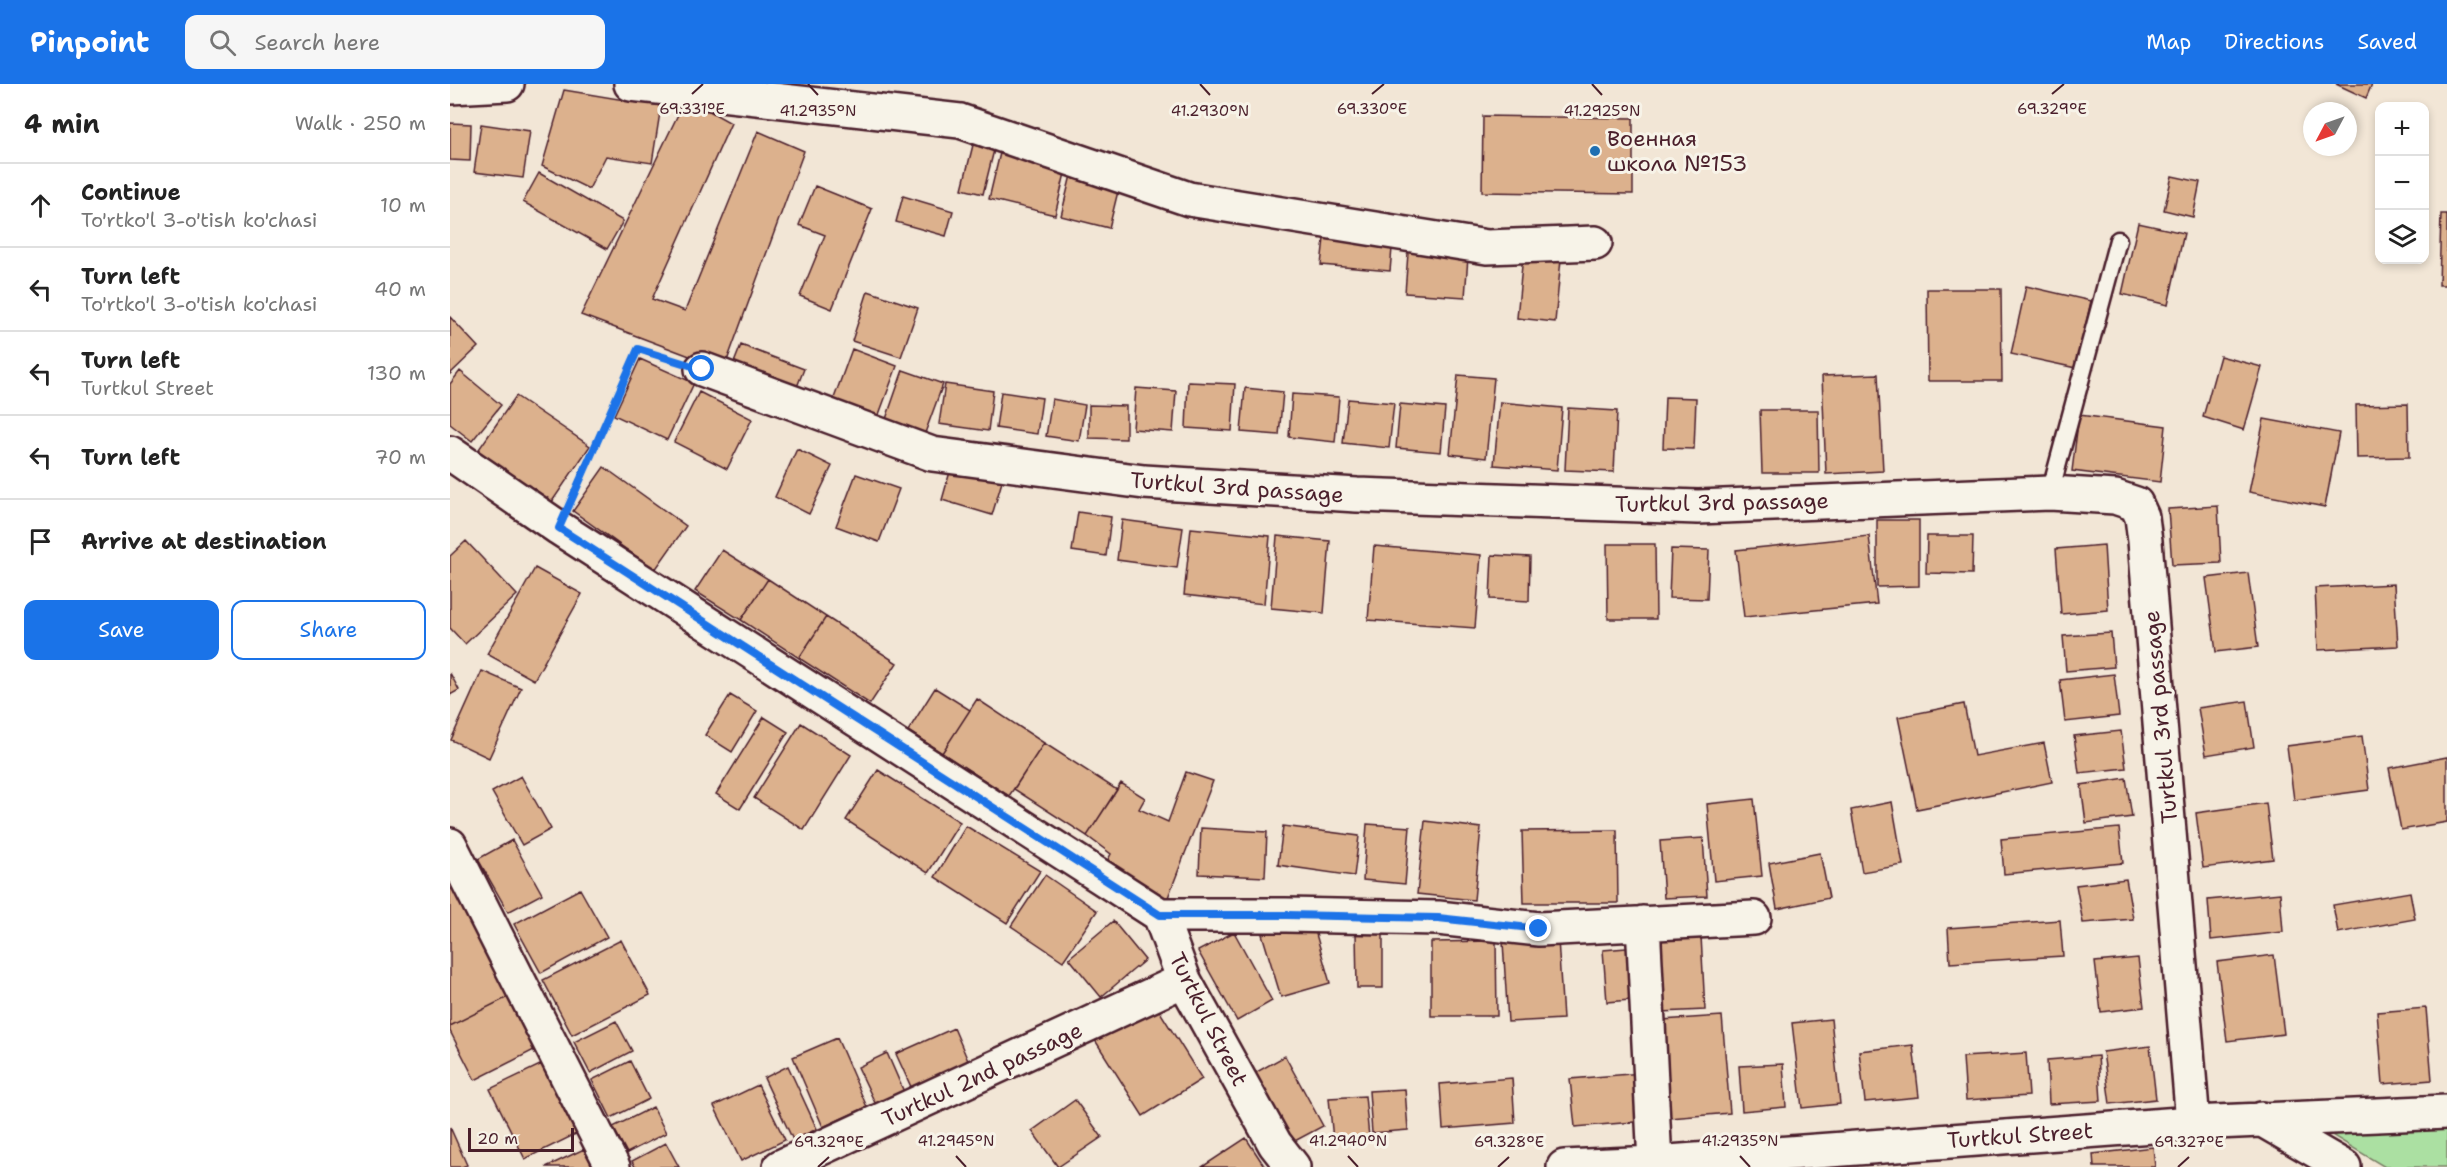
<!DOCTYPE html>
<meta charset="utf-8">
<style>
:root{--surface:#fff;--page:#f6f6f6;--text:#222;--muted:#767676;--line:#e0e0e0;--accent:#1a73e8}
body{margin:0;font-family:"Shantell Sans",sans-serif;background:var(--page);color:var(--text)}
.controls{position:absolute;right:18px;top:18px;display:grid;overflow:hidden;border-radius:12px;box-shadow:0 3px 9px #0003}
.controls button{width:54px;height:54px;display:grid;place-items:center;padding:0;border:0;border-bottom:2px solid var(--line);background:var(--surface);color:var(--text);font:30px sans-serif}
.compass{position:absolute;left:1853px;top:18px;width:54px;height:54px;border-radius:50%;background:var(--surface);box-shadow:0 3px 9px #0003;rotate:229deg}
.scale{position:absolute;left:18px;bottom:15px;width:106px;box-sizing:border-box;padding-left:6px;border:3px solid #4a1f2b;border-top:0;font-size:16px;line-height:21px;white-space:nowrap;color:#4a1f2b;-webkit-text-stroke:4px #f7f3e8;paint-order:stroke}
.stop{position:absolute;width:18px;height:18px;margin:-14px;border:4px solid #1a73e8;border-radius:50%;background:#fff}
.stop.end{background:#1a73e8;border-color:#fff;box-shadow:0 2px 6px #0008}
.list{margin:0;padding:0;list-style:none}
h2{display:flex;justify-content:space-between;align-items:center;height:78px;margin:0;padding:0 24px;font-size:26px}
h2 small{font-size:20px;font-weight:400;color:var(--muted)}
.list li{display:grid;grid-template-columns:39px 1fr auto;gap:18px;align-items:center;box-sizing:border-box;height:84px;padding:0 24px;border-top:2px solid var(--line)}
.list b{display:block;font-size:22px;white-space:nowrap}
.list p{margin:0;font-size:20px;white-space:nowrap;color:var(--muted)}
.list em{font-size:20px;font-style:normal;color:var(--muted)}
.actions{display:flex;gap:12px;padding:18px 24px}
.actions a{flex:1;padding:14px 0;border:2px solid var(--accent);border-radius:12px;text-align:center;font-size:21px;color:var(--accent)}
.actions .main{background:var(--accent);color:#fff}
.icon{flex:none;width:33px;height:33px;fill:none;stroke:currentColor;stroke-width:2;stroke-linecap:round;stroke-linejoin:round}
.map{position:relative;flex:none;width:1997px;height:1083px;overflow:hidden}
header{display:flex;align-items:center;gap:36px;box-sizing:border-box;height:84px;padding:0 30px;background:var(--accent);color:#fff}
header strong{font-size:28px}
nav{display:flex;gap:33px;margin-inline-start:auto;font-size:21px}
.search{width:420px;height:54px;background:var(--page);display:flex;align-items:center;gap:15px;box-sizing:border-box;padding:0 21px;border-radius:12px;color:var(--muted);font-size:22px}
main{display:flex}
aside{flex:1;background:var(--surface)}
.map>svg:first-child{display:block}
.green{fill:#abe0a2;stroke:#7a8066;stroke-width:1.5}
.building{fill:#dcb18d;stroke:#4a1f2b;stroke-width:1.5}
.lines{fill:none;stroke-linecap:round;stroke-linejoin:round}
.lane-casing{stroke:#4a1f2b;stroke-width:21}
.street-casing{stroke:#4a1f2b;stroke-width:38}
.path{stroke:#4a1f2b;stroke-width:4;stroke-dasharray:6 4.5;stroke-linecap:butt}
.lane{stroke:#f7f3e8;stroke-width:16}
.street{stroke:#f7f3e8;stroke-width:33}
.route{stroke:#1a73e8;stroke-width:8}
.ticks{fill:none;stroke:#4a1f2b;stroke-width:2}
.poi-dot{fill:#1f6fb2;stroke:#f7f3e8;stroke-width:2}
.labels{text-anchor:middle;stroke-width:6;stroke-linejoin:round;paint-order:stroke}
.poi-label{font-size:22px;fill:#4a1f2b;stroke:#f7f3e8;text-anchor:start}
.street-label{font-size:22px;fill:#4a1f2b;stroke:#f7f3e8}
.ticks-label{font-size:15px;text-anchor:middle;fill:#4a1f2b;stroke:#f7f3e8;stroke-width:6;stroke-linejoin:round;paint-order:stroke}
</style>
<header>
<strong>Pinpoint</strong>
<div class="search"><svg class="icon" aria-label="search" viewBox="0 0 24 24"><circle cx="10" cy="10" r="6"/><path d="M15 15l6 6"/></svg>Search here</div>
<nav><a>Map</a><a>Directions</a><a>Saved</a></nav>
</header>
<main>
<aside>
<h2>4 min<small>Walk · 250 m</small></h2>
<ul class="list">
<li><svg class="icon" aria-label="ahead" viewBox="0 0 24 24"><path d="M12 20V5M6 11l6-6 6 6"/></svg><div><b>Continue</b><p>To'rtko'l 3-o'tish ko'chasi</p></div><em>10 m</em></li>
<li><svg class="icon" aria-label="left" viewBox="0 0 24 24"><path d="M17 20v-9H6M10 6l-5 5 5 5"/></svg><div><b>Turn left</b><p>To'rtko'l 3-o'tish ko'chasi</p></div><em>40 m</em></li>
<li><svg class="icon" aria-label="left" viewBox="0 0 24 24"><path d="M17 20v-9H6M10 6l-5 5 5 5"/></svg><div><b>Turn left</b><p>Turtkul Street</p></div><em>130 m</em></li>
<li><svg class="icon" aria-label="left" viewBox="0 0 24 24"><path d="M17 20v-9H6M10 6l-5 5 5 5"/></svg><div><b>Turn left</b></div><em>70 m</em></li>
<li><svg class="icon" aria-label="arrive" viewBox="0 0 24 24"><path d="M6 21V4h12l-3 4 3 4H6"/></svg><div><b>Arrive at destination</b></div></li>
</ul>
<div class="actions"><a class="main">Save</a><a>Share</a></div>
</aside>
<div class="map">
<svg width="1997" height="1083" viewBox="0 0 1997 1083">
<rect width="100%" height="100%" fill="#f2e6d6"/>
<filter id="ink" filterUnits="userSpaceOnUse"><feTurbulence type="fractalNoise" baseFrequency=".0167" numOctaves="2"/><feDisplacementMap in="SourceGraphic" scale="12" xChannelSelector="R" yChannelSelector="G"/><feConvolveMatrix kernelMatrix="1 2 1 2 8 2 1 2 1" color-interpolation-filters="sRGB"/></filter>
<g filter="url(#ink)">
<!-- green -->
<path class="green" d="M1997,1046V1083H1935L1875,1047Z"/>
<!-- building -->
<path class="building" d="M1886,0H1922L1916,14Z
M114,6L211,22L202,79L156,72L139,105L92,82Z
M236,14L281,39L202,215L235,227L308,47L354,67L274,285L131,231Z
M1033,32L1183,34V110L1032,108Z
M0,39L21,40L20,77L0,76Z
M31,40L80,47L73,94L24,88Z
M523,61L544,66L533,110L512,105Z
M550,69L616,85L605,131L539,115Z
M622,87L670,99L659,144L611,132Z
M89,89L173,137L157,165L73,118Z
M1722,92L1750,98L1743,133L1714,126Z
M365,102L422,125L382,225L350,212L375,151L349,141Z
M453,112L503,127L496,152L446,138Z
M1991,130H1997V201H1989Z
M1688,139L1734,149L1718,221L1672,210Z
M875,146L943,153L940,187L871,181Z
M959,156L1019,160L1015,213L955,209Z
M1073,171L1111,175L1105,238L1067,234Z
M1576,202L1641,217L1626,284L1561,270Z
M1477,205H1551L1552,297H1478Z
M418,207L468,224L451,273L402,257Z
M0,233L28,263L0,290Z
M291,261L354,285L343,313L280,289Z
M402,265L447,282L428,333L383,317Z
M1770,272L1812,283L1794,346L1753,333Z
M190,275L244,299L217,356L164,331Z
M453,286L493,300L475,349L436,335Z
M10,287L51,321L22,357L0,340V300Z
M1428,290L1433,387L1376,390L1372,292Z
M1008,291L1044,294L1036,374L1000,370Z
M738,298L785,300L782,347L736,344Z
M495,300L543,307L538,347L489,340Z
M686,304L726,307L723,348L683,345Z
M795,304L833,308L829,351L791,348Z
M249,308L302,335L277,385L224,358Z
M551,308L592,314L587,350L546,344Z
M842,310L889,313L885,358L839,353Z
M66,312L140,362L101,419L27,368Z
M1215,313L1246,314L1244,365L1213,364Z
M602,315L635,321L629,357L596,352Z
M898,315L944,319L939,364L893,359Z
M1050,318L1112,324L1107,386L1044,381Z
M950,320L995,324L991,368L946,364Z
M1958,320L1959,373L1907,374L1906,321Z
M639,321L676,322V355L639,354Z
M1118,324L1167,327L1164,388L1115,386Z
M1310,326H1368L1369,389H1312Z
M1629,331L1716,342L1710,398L1622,387Z
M1814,335L1889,349L1875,423L1799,408Z
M347,365L382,382L359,430L325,413Z
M503,377L554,391L542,431L492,416Z
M154,383L236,442L205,486L123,427Z
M406,390L449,405L429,458L386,442Z
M1768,422L1771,479L1722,481L1718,425Z
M628,428L661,433L656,472L622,467Z
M672,436L733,444L727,484L667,476Z
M1427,436H1469V502L1427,503Z
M741,444L820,452L814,520L734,511Z
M827,452L880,457L874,529L821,524Z
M1419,452L1427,520L1294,533L1286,466Z
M1477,452H1523L1522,490L1476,489Z
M16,457L67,511L15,560L0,544V472Z
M1157,460H1205L1206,535H1158Z
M1654,461L1658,526L1611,530L1606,465Z
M924,462L1031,471L1025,544L918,536Z
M1221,465L1259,466L1257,515L1219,514Z
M272,466L318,495L291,536L245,507Z
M1042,471L1080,473L1079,517L1040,515Z
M85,484L132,510L84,596L37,570Z
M1798,489L1808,563L1766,568L1756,494Z
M318,495L376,533L349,574L291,536Z
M1944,500L1948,562L1868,566L1865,504Z
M376,533L447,579L420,620L349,574Z
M1661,549L1664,583L1616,587L1613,552Z
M32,587L71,604L39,674L1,656Z
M0,589L9,606L0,611Z
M1664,590L1669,632L1615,638L1610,596Z
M485,604L520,626L492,669L458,647Z
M280,611L307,627L282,668L255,651Z
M527,615L594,659L559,712L492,669Z
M1797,617L1804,663L1756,671L1748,624Z
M1514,620L1524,672L1594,659L1602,698L1467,725L1448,633Z
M314,633L338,648L290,725L266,710Z
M351,639L401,671L354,746L304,714Z
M1671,647L1676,684L1629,689L1624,652Z
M1912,652L1919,706L1844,716L1837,662Z
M594,659L667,706L637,752L564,705Z
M1997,673V738L1951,746L1939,684Z
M428,686L510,738L478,789L396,736Z
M736,688L763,697L717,816L654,783L661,770L637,752L671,699L695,714L689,725L718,738Z
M71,692L101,745L72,761L42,708Z
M1676,694L1682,733L1636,739L1631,701Z
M1304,715L1312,792L1264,797L1257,720Z
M1442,718L1453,781L1412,788L1401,726Z
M1816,719L1823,775L1753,784L1746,729Z
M975,737L1031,744L1024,816L967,810Z
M917,740L960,743L955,800L913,796Z
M516,742L590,787L557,839L485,793Z
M833,742L909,752L904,792L828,781Z
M751,744L817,748L815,793L749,790Z
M1669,744L1673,779L1554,790L1551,755Z
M1167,746L1168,819H1074L1072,747Z
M1253,754L1257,812L1214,814L1210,757Z
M62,756L92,810L58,828L28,775Z
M1370,769L1379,814L1327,825L1319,779Z
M595,791L647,827L613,877L561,842Z
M1676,795L1683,835L1633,839L1626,801Z
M5,803L60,912L0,942V805Z
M130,805L157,853L91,889L64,840Z
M1960,808L1965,835L1888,849L1883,821Z
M1830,809L1833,848L1761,856L1758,816Z
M862,836L880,899L831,913L812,850Z
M1610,836L1613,872L1500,879L1498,844Z
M663,837L695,876L651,913L619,874Z
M784,848L822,917L787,937L748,867Z
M906,848H933V904H907Z
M1251,852L1255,926L1211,928L1207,855Z
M1108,855L1113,935L1058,938L1053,858Z
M171,856L200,911L122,951L93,896Z
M1046,857L1047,932H981V858Z
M1188,863L1192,915L1157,918L1153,866Z
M1824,871L1834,950L1777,957L1767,878Z
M1688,874L1694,923L1651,928L1645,878Z
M60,912L86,965L25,996L0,947V942Z
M702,915L752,995L693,1032L643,953Z
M1976,924L1982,996L1933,1000L1927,928Z
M1272,932L1280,1029L1220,1034L1212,936Z
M1381,935L1390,1020L1352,1024L1342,939Z
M166,937L182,967L140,989L124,958Z
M504,944L519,979L462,1005L446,970Z
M387,954L417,1023L373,1043L343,973Z
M1463,961L1469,1013L1415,1018L1409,967Z
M1700,962L1706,1015L1660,1020L1653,968Z
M437,969L454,1008L426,1021L408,983Z
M1576,969L1579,1012L1516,1016L1513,973Z
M835,972L873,1042L843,1058L805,989Z
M1648,972L1651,1017L1599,1020L1597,976Z
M180,977L199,1015L161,1034L142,996Z
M92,980L126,1050L75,1075L40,1005Z
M1333,980L1336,1023L1292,1027L1289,982Z
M338,982L367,1045L343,1056L314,994Z
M1192,989L1196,1037L1125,1043L1120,995Z
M1062,994L1065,1039L993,1045L990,1000Z
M308,1001L335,1056L291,1077L264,1022Z
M955,1005L958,1046L922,1049L919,1007Z
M915,1012L919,1053L883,1056L879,1014Z
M625,1016L652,1053L608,1083L582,1047Z
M203,1023L216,1049L177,1069L163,1043Z
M0,1043L17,1081L12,1083H0Z
M796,1054L815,1083H752Z
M216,1059L229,1083H185L182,1077Z
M1703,1063L1705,1083H1644L1643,1070Z
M134,1065L143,1083H96Z"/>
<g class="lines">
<!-- lane casing -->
<g class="lane-casing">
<path id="lane" d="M1600,409L1668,156"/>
</g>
<!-- street casing -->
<g class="street-casing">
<path id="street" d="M181,0L510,37L739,115L1037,163L1145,159
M0,3L57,0
M252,285L482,370L694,398L907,411L1248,423L1600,409L1665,413L1686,420L1692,433L1695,457L1743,1039
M0,369L109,444L710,831L734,896L825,1060L843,1083
M0,761L163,1083
M710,831H836L988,834L1089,845L1304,834
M1193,839L1205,1079
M1811,1035L1894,1083
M330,1083L734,896
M1114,1083L1205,1079L1743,1039L1997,1028"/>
</g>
<!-- path -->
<path class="path" d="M123,411L188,265L220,275"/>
<!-- lane -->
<use href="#lane" class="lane"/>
<!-- street -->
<use href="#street" class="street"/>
</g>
</g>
<g class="lines" filter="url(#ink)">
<!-- route -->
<path class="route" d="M252,285L188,265L109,444L710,831H836L988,834L1089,845"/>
</g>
<!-- ticks -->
<path class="ticks" d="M358,0L368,11M750,0L760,11M1142,0L1152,11M242,10L253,0M922,10L934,0M1602,10L1614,0M506,1072L516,1083M898,1072L908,1083M1290,1072L1300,1083M368,1083L379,1073M1048,1083L1059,1073M1728,1083L1739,1073"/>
<!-- markers -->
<circle class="poi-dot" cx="1145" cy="67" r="6"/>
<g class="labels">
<!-- poi labels -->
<g class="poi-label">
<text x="1157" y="62">Военная<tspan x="1157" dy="25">школа №153</tspan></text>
</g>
<!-- street labels -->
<g class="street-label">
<text transform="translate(787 403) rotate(4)" y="8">Turtkul 3rd passage</text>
<text transform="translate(1272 418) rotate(-1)" y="8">Turtkul 3rd passage</text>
<text transform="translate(1710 633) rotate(-95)" y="8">Turtkul 3rd passage</text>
<text transform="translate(759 935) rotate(63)" y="8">Turtkul Street</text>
<text transform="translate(532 990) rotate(-25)" y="8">Turtkul 2nd passage</text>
<text transform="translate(1570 1051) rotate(-4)" y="8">Turtkul Street</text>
</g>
</g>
<g class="ticks-label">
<text x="242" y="30">69.331°E</text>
<text x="922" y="30">69.330°E</text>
<text x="1602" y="30">69.329°E</text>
<text x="368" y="32">41.2935°N</text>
<text x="760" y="32">41.2930°N</text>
<text x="1152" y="32">41.2925°N</text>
<text x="506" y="1062">41.2945°N</text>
<text x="898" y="1062">41.2940°N</text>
<text x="1290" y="1062">41.2935°N</text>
<text x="379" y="1063">69.329°E</text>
<text x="1059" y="1063">69.328°E</text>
<text x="1739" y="1063">69.327°E</text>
</g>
</svg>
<div class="controls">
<button>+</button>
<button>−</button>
<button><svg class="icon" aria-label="layers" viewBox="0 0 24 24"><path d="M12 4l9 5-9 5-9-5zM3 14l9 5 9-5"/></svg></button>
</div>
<svg class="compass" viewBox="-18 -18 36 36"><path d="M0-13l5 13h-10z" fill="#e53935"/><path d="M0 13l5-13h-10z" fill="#767676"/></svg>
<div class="scale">20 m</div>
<div class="stop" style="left:252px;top:285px"></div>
<div class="stop end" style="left:1089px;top:845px"></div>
</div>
</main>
